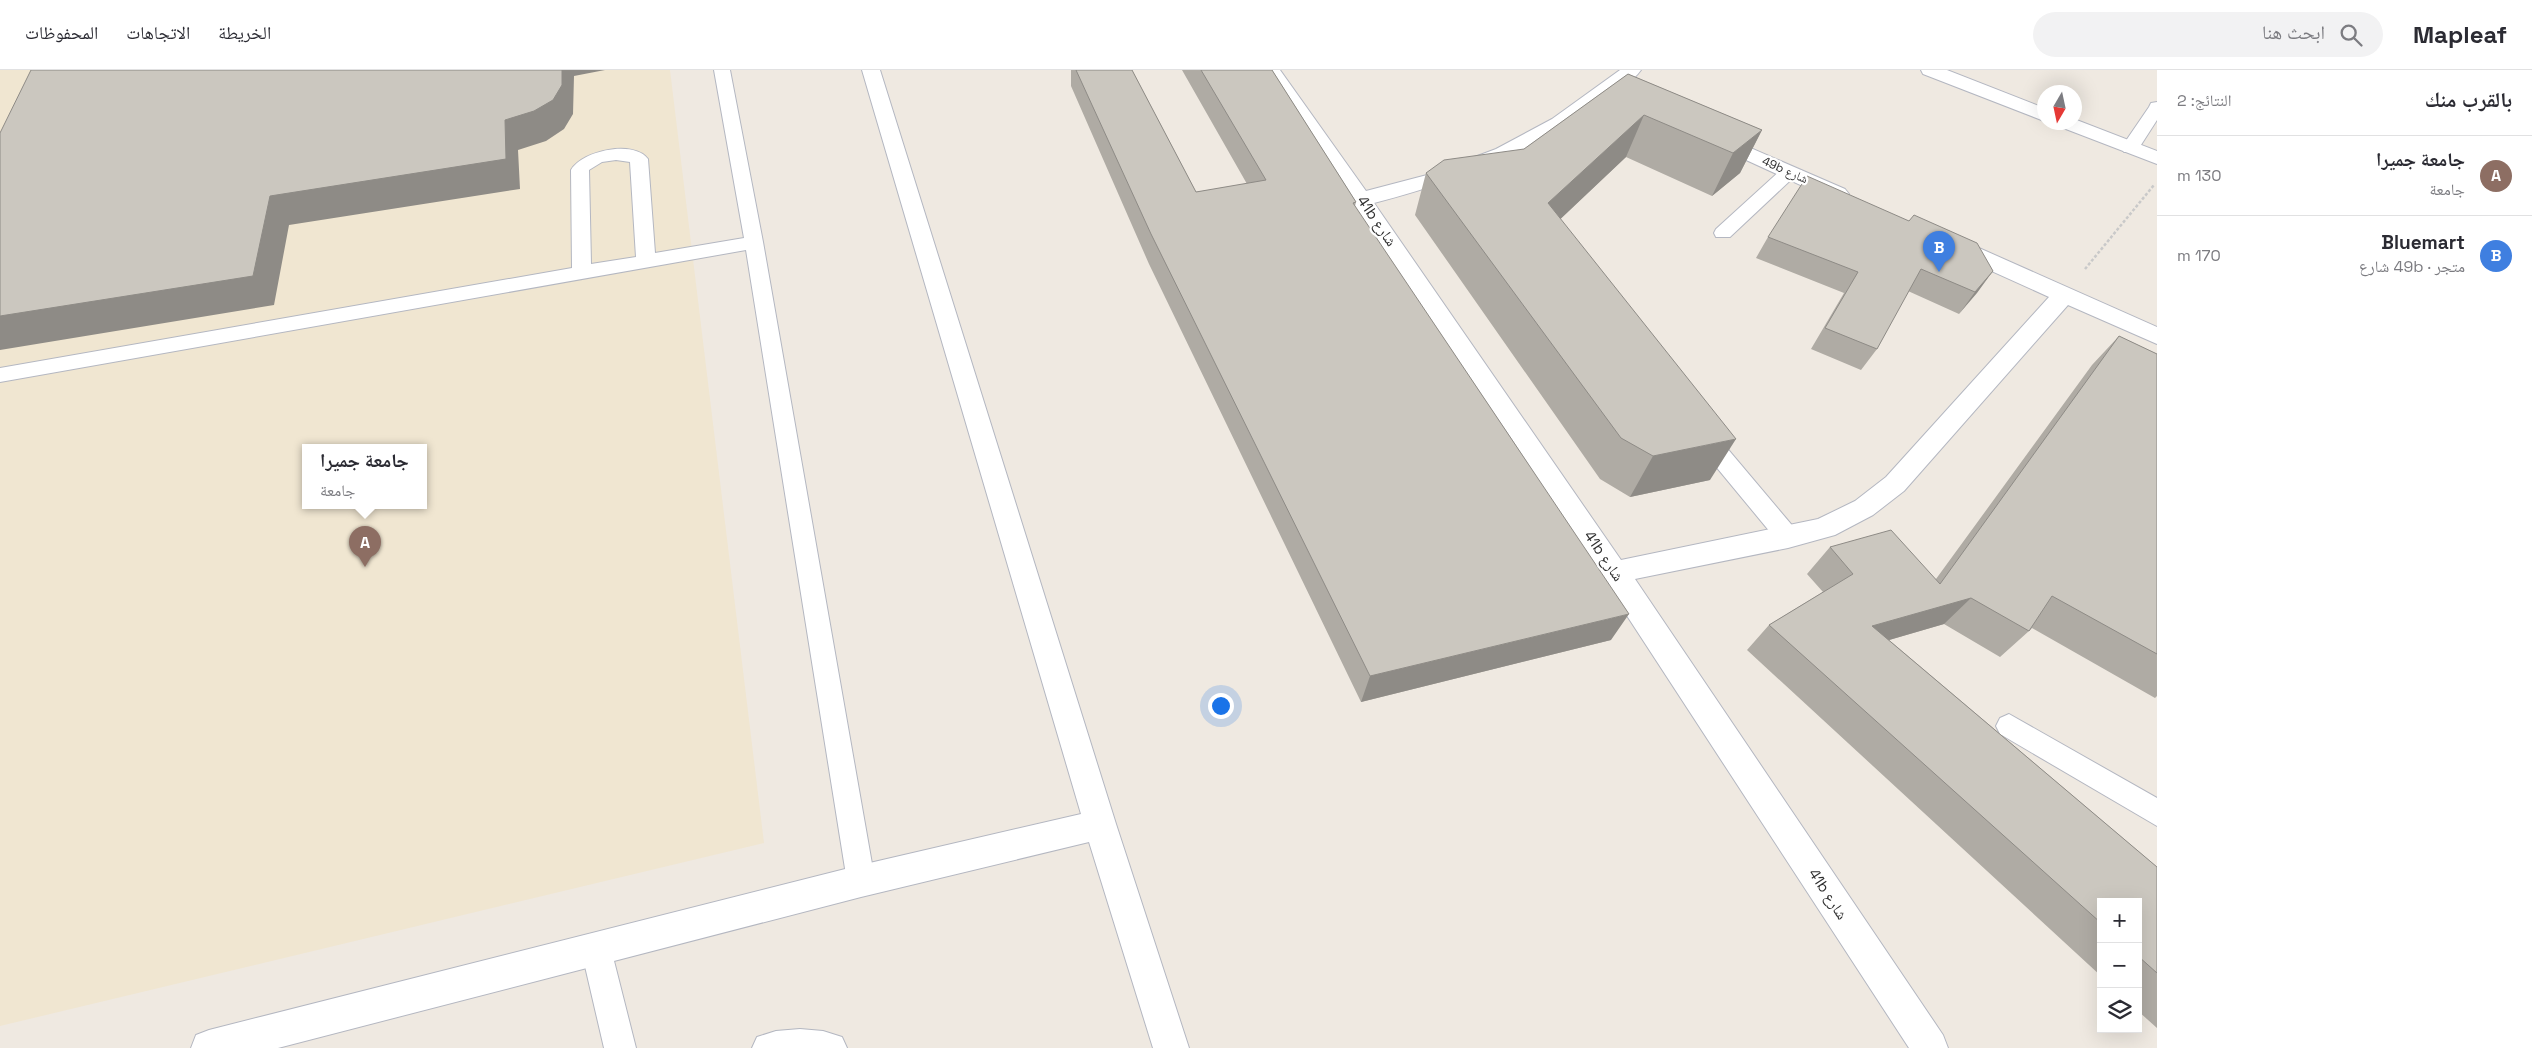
<!DOCTYPE html>
<html lang="ar">
<meta charset="utf-8">
<style>
:root{--surface:#fff;--page:#f2f2f3;--text:#2b2b33;--muted:#7c7c81;--line:#e1e1e2;--accent:#4264fb}
body{margin:0;font-family:"Space Grotesk","Noto Naskh Arabic",sans-serif;background:var(--page);color:var(--text);direction:rtl}
.controls{position:absolute;right:15px;bottom:15px;display:grid;overflow:hidden;border-radius:0px;box-shadow:0 5px 20px #0002}
.controls button{width:45px;height:45px;display:grid;place-items:center;padding:0;border:0;border-bottom:1px solid var(--line);background:var(--surface);color:var(--text);font:25px sans-serif}
.compass{position:absolute;left:2037px;top:15px;width:45px;height:45px;border-radius:50%;background:var(--surface);box-shadow:0 5px 20px #0002;rotate:189deg}
.you{position:absolute;left:1220px;top:635px;width:18px;height:18px;margin:-12px;border:4px solid #fff;border-radius:50%;background:#1a73e8;box-shadow:0 0 0 8px #1a73e833}
.badge{display:grid;place-items:center;width:32px;height:32px;border-radius:50%;background:var(--accent);color:#fff;font-size:16px;font-weight:700}
.pin{position:absolute;translate:-50% -41px;filter:drop-shadow(0 1px 2px #0008)}
.pin::after{content:'';position:absolute;top:26px;width:18px;height:15px;background:inherit;clip-path:polygon(0 0,100% 0,50% 100%)}
.popup{position:absolute;left:302px;top:374px;width:125px;height:65px;box-sizing:border-box;display:grid;place-content:center;border-radius:0px;background:var(--surface);filter:drop-shadow(0 1px 4px #0005);font-size:16px;white-space:nowrap;color:var(--muted)}
.popup b{font-size:19px;color:var(--text)}
.popup::after{content:'';position:absolute;left:50%;top:100%;margin-left:-10px;border:10px solid transparent;border-top-color:var(--surface)}
.list{margin:0;padding:0;list-style:none}
h2{display:flex;justify-content:space-between;align-items:center;height:65px;margin:0;padding:0 20px;font-size:21px}
h2 small{font-size:16px;font-weight:400;color:var(--muted)}
.list li{display:grid;grid-template-columns:32px 1fr auto;gap:15px;align-items:center;box-sizing:border-box;height:80px;padding:0 20px;border-top:1px solid var(--line)}
.list b{display:block;font-size:19px;white-space:nowrap}
.list p{margin:0;font-size:16px;white-space:nowrap;color:var(--muted)}
.list em{font-size:16px;font-style:normal;color:var(--muted)}
.icon{flex:none;width:28px;height:28px;fill:none;stroke:currentColor;stroke-width:2;stroke-linecap:round;stroke-linejoin:round}
.map{position:relative;flex:none;width:2157px;height:978px;overflow:hidden;direction:ltr}
header{display:flex;align-items:center;gap:30px;box-sizing:border-box;height:70px;padding:0 25px;background:var(--surface);border-bottom:1px solid var(--line)}
header strong{font-size:24px}
nav{display:flex;gap:28px;margin-inline-start:auto;font-size:18px}
.search{width:350px;height:45px;background:var(--page);display:flex;align-items:center;gap:12px;box-sizing:border-box;padding:0 18px;border-radius:28px;color:var(--muted);font-size:19px}
main{display:flex}
aside{flex:1;background:var(--surface)}
.map>svg:first-child{display:block}
.education{fill:#f0e6d1;fill-rule:evenodd}
.lines{fill:none;stroke-linecap:round;stroke-linejoin:round}
.service-casing{stroke:#b4b7c1;stroke-width:2}
.minor-casing{stroke:#b4b7c1;stroke-width:2}
.path{stroke:#c9c9c9;stroke-width:2.5;stroke-dasharray:3 2;stroke-linecap:butt}
.service{fill:#fff;fill-rule:evenodd}
.minor{fill:#fff;fill-rule:evenodd}
.wall{fill:#afaba4}
.shaded-wall{fill:#8e8b86}
.building{fill:#cbc7bf;stroke:#8e8b86}
.labels{text-anchor:middle;stroke-width:4.5;stroke-linejoin:round;paint-order:stroke}
.far-street-label{font-size:12px;fill:#2e2e2e;stroke:#fff}
.street-label{font-size:15px;fill:#2e2e2e;stroke:#fff}
</style>
<header>
<strong>Mapleaf</strong>
<div class="search"><svg class="icon" aria-label="search" viewBox="0 0 24 24"><circle cx="10" cy="10" r="6"/><path d="M15 15l6 6"/></svg>ابحث هنا</div>
<nav><a>الخريطة</a><a>الاتجاهات</a><a>المحفوظات</a></nav>
</header>
<main>
<aside>
<h2>بالقرب منك<small>النتائج: 2</small></h2>
<ul class="list">
<li><span class="badge" style="background:#8d6e63">A</span><div><b>جامعة جميرا</b><p>جامعة</p></div><em>130 m</em></li>
<li><span class="badge" style="background:#3f7fe0">B</span><div><b>Bluemart</b><p>متجر · 49b شارع</p></div><em>170 m</em></li>
</ul>
</aside>
<div class="map">
<svg width="2157" height="978" viewBox="0 0 2157 978">
<rect width="100%" height="100%" fill="#efe9e1"/>
<!-- education -->
<path class="education" d="M0,0H670L764,773L0,956ZM306,378H424V436H306Z"/>
<g class="lines">
<!-- service casing -->
<g class="service-casing">
<path id="service" d="M714,0H730L763,172L875,811L871,821L861,825L851,821L847,811L746,180L0,312V298L572,198L571,100C583,80 634,70 648,89L655,183L744,168ZM616,90L630,92L636,187L591,194L589,100L602,92Z
M2157,32V50L2139,78L2136,82H2124L2121,78L2149,37L2151,33Z
M1789,97L1795,98L1798,102L1795,106L1730,167H1716L1714,163L1716,159L1783,98Z
M1702,356L1710,358L1796,460L1800,467L1796,474L1788,476L1780,474L1694,370L1691,364L1694,358Z
M2009,644L2157,728V756L2000,664L1996,656L2000,648Z
M596,864L606,869L611,879L636,978H604L581,879L586,869Z
M800,959L823,961L842,967L847,978H752L757,967L776,961Z"/>
</g>
<!-- minor casing -->
<g class="minor-casing">
<path id="minor" d="M862,0H880L1116,754L1189,978H1153L1089,772L861,827L278,978H191L196,965L209,960L861,795L1081,744Z
M1261,0H1280L1366,121L1427,105L1496,79L1552,49L1620,0H1641C1633,12 1617,20 1606,29C1536,82 1458,111 1374,133L1621,490L1818,449L1855,431L1886,407L2049,227L1945,180L1942,175L1945,170L1953,168L1961,170L2157,257V274L2068,235L1904,421L1873,445L1835,465L1788,478L1635,509L1943,965L1948,978H1909L1513,371Z
M1921,0H1947L2044,38V51L1923,4Z
M2074,49L2157,81V94L2058,56L2055,52H2074Z
M1716,63L1845,119L1849,124L1845,129L1838,130L1831,129L1709,73L1706,69L1709,65Z"/>
</g>
<!-- path -->
<path class="path" d="M2085,199L2154,115"/>
<!-- service -->
<use href="#service" class="service"/>
<!-- minor -->
<use href="#minor" class="minor"/>
</g>
<!-- wall -->
<path class="wall" d="M1071,0H1132L1196,122L1247,114L1182,0H1272L1356,132L1355,136L1611,570L1361,632L1149,194L1071,16Z
M1628,4L1762,60L1740,103L1712,126L1626,87L1560,149L1710,410L1630,427L1600,409L1415,145L1426,103L1524,79Z
M1768,167L1993,201L1959,244L1908,221L1877,279L1861,300L1811,279L1844,223L1756,188Z
M2119,266L2157,284V626L2155,628L2032,558L2029,561L2000,587L1944,554L1889,570L2157,797V958L2138,941V832H2101V906L1747,580L1769,555L1823,522L1807,504L1830,477L1936,509L2092,295Z"/>
<!-- shaded-wall -->
<path class="shaded-wall" d="M562,0H605L574,6L573,44L564,59L546,71L518,80L520,119L289,155L274,235L0,280V246L270,126Z
M1644,45L1626,87L1532,176L1548,133Z
M1762,60L1740,103L1712,126L1733,83Z
M1993,201L1977,223L1959,244L1975,222Z
M1736,369L1710,410L1630,427L1653,386Z
M1971,528L1944,554L1848,582L1872,556Z
M1629,544L1611,570L1361,632L1370,606Z"/>
<!-- building -->
<path class="building" d="M31,0H562V15L553,30L534,41L505,50L506,89L270,126L253,206L0,246V63Z
M1076,0H1132L1196,122L1266,110L1201,0H1272L1356,132L1353,133L1629,544L1370,606L1151,164Z
M1628,4L1762,60L1733,83L1644,45L1548,133L1736,369L1653,386L1621,368L1426,103L1444,90L1524,79Z
M1807,106L1909,151L1914,145L1977,173L1993,201L1975,222L1921,199L1877,279L1825,258L1858,202L1768,167Z
M2119,266L2157,284V584L2052,526L2029,561L1971,528L1872,556L2157,797V903L2138,886V832H2101V853L1769,555L1853,504L1830,477L1891,460L1940,514Z"/>
<g class="labels">
<!-- far-street labels -->
<g class="far-street-label">
<text transform="translate(1785 100) rotate(24)" y="4">49b شارع</text>
</g>
<!-- street labels -->
<g class="street-label">
<text transform="translate(1377 151) rotate(56)" y="5">41b شارع</text>
<text transform="translate(1604 486) rotate(56)" y="5">41b شارع</text>
<text transform="translate(1828 824) rotate(57)" y="5">41b شارع</text>
</g>
</g>
</svg>
<div class="controls">
<button>+</button>
<button>−</button>
<button><svg class="icon" aria-label="layers" viewBox="0 0 24 24"><path d="M12 4l9 5-9 5-9-5zM3 14l9 5 9-5"/></svg></button>
</div>
<svg class="compass" viewBox="-18 -18 36 36"><path d="M0-13l5 13h-10z" fill="#e53935"/><path d="M0 13l5-13h-10z" fill="#7c7c81"/></svg>
<div class="you"></div>
<div class="pin badge" style="left:365px;top:497px;background:#8d6e63">A</div>
<div class="popup"><b>جامعة جميرا</b>جامعة</div>
<div class="pin badge" style="left:1939px;top:202px;background:#3f7fe0">B</div>
</div>
</main>
